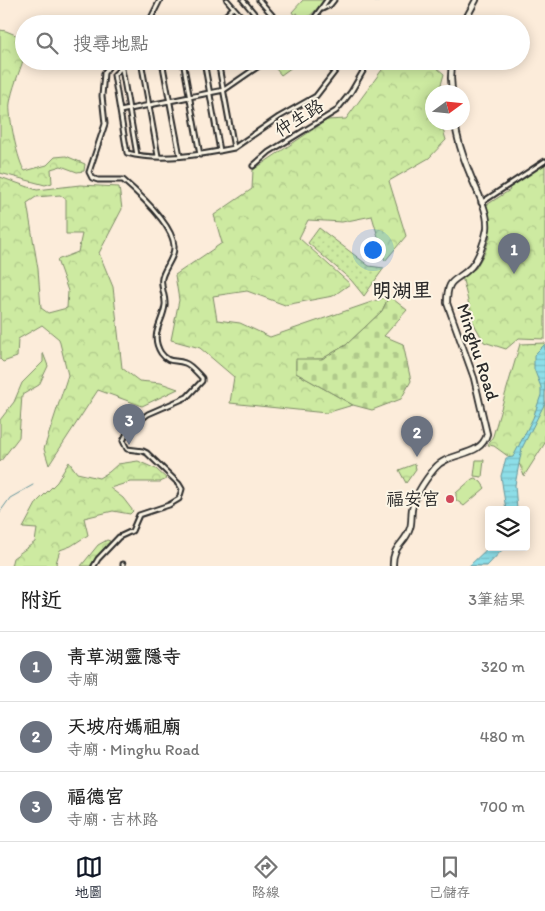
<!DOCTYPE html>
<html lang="zh-TW">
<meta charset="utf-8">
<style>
:root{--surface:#fff;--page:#f6f6f6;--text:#222;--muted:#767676;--line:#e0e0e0;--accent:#111827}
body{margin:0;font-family:Itim,"LXGW WenKai TC",sans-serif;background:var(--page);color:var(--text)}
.controls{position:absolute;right:15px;bottom:15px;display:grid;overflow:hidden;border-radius:5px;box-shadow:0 2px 12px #0003}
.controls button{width:45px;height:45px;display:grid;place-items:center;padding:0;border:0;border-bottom:1px solid var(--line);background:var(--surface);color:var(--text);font:25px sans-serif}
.compass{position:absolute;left:425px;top:85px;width:45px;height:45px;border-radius:50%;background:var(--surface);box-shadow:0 2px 12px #0003;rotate:75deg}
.you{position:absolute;left:372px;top:249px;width:18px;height:18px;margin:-12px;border:4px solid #fff;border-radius:50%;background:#1a73e8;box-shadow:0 0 0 8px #1a73e833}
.badge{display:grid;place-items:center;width:32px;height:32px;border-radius:50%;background:var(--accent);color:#fff;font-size:16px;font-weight:700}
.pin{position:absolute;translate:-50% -41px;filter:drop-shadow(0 1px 2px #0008)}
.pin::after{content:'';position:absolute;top:26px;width:18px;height:15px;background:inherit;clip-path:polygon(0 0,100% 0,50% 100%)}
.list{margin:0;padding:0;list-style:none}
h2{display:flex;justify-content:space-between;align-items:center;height:65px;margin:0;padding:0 20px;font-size:21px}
h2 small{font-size:16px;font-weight:400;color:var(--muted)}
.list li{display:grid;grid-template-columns:32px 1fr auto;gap:15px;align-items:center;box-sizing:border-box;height:70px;padding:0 20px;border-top:1px solid var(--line)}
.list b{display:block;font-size:19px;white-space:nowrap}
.list p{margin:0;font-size:16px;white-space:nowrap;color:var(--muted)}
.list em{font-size:16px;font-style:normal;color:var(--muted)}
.icon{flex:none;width:28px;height:28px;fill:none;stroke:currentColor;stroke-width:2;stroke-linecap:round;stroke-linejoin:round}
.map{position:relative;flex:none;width:545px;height:566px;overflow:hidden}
.search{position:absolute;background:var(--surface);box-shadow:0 2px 12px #0003;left:15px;right:15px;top:15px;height:55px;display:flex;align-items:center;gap:12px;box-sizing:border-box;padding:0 18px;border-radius:28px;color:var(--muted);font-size:19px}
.sheet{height:275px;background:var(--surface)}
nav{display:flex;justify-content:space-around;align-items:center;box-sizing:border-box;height:70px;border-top:1px solid var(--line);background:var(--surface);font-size:14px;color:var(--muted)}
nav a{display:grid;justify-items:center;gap:2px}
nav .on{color:var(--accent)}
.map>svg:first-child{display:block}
.grass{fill:url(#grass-dots);stroke:#7c8a66}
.forest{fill:url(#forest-crowns);stroke:#7c8a66;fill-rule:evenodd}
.cemetery{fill:url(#cemetery-stones);stroke:#7c8a66}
.pitch{fill:#cdeaa1;stroke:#7c8a66}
.water{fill:url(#water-rules);stroke:#66969c}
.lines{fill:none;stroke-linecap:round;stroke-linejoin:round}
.stream{stroke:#66969c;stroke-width:1}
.minor-casing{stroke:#2b2b2b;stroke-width:7}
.tertiary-casing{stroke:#2b2b2b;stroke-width:8}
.minor{stroke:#fcf5e5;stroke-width:3}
.tertiary{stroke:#fcf5e5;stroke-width:4.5}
.poi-dot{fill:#d1495b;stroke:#fcf5e5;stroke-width:2}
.labels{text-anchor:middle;stroke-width:4;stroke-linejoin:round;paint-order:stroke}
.street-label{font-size:18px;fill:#2b2b2b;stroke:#fcf5e5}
.poi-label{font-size:18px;fill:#2b2b2b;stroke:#fcf5e5;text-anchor:end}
.quarter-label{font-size:20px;font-weight:bold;fill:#2b2b2b;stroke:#fcf5e5}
</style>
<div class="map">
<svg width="545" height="566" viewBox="0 0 545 566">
<defs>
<pattern id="grass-dots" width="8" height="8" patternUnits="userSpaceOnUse" patternTransform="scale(1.25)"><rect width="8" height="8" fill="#cdeaa1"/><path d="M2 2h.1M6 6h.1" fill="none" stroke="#b0c98b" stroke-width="1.8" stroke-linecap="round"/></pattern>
<pattern id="forest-crowns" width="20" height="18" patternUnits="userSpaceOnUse" patternTransform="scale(1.25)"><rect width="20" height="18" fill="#cdeaa1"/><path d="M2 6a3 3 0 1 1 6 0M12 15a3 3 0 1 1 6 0" fill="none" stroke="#b0c98b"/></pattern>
<pattern id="cemetery-stones" width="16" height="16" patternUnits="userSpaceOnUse" patternTransform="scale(1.25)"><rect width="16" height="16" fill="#cdeaa1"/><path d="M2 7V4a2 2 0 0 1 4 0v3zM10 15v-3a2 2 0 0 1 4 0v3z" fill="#b0c98b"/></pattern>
<pattern id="water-rules" width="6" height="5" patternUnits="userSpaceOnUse" patternTransform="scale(1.25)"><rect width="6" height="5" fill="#8ddee8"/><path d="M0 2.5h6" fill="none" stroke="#7abfc7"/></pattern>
</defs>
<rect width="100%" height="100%" fill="#fcecda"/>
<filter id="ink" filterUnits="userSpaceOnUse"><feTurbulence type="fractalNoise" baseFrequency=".02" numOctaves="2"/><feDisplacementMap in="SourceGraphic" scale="10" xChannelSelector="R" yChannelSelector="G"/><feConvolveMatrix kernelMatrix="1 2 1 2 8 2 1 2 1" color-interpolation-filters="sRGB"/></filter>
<g filter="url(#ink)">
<!-- grass -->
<path class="grass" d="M319,228L369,266L384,268L364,296L351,280L308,243Z"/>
<!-- forest -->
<path class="forest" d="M418,19L420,24H392L393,20Z
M0,30L6,31L23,38L21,53L24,58C19,73 12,89 10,103C8,114 18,164 25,171L47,165L55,157L66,156L85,164L84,171L77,172L61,166L51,169L52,183L45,185L0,173Z
M387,61H429L444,74L439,92H432V122L441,123L446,140L429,158L389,181L406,236L385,261L372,216L342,222L308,220L299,238L350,284L333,296L285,305L247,291L213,296L217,320L240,323L270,337L389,296L382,311L346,345L322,359L296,360V373L353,405L326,413L230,403L234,377L200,348L171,340L179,300L175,275L222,243L214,215L252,189L253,170L327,120L346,119L387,63Z
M545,161V339L519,338L506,349L484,342L473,322L462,276L476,268L485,252L490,237L485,206L510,190L508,186Z
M0,177L37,190L80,185L119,187L122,209L99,253L113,287L122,368L139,381L161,383L178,389L142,406L98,390L49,465L44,449L68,375L59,339L42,325L18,339L17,357L3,362L0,359ZM60,195L66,199V234H82L78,252L57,260L68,291L67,308L48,313L41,308L38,269L27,203L36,197Z
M545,343V443L524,476L520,465L494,446L488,445L493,436L520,344Z
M43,353L48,366L39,385L22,395L19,437L0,462V420L14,402L22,383L43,362Z
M138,461L156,469L167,479L160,482H130L110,488L123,498L133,511L130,514L113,511L84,518L88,535L71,546L60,550L56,563L57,566H11L13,558L35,542L37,529L23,528L37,502L57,482L69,462L77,473L99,478L109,472L118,464Z
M415,464L416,469L406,483L399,470Z
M107,540L110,541L90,566H81L98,545Z"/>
<!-- cemetery -->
<path class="cemetery" d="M389,296L407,310L384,336L403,344L411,381L401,399L372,410L353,405L296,373V359H322L346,345L382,311Z"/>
<!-- pitch -->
<path class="pitch" d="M303,0H324C317,8 306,26 297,13L294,15L292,12Z
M287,61L292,67L281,75L276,69Z
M476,460H484L482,477L474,476Z
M475,478L481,482L485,488L464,506L456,500V493L472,479Z"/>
<!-- water -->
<path class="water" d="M545,344V403L522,448L515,485L517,510H506L501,476L506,458L513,457L533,418L541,395V387L534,369V355Z
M489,547H505L487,566H469Z"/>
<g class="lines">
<!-- stream -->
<path class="stream" d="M376,1L388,0
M0,512L10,498L33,485"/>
<!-- minor casing -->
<g class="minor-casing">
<path id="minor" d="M227,0L248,24
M243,0L263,24
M259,0L280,24
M322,9L330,5L334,0
M224,16L230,24
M148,24L160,0
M217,24L233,8
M310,24L327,0
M128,61L114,75L127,153C160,162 201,155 234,148L218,61
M141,61L158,156
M162,61L180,156
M183,61L200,155
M204,61L220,151
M233,61L235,65
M122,69L137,155
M120,111L224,90L266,61
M234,148L279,117L316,96L343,61
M253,166L269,152L336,111L351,92L369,61
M481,203L545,161
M94,566L98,559L119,537L132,531L139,515L169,505L179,499L182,489L179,484L147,453L143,451L127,449L123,441L129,429L148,414L187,397L202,381V378C197,373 191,365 185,363C174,359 169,364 161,353C149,334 163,323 165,305C166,296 160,287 162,278C164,268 175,258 174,246C173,225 138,193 123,180H98L92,178L89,172L105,124L102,96L104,73L113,61
M123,566V564"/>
</g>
<!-- tertiary casing -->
<g class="tertiary-casing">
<path id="tertiary" d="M463,24L476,0
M452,92L451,78L452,61
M393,566C392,545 405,545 410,528C412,523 411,515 412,509C415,495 426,479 435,468C449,451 481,458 487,434L474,378L447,303C447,276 456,283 471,267C479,258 485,240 487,229C489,211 476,190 470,174C463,157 457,141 455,122"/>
</g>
<!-- minor -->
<use href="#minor" class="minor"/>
<!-- tertiary -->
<use href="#tertiary" class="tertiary"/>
</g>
</g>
<!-- markers -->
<circle class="poi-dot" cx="450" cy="499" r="5"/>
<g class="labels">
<!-- street labels -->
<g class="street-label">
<text transform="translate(299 118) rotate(-32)" y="6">仲生路</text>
<text transform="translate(478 352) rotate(72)" y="6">Minghu Road</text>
</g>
<!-- poi labels -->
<g class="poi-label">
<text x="440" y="505">福安宮</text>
</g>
<!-- quarter labels -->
<g class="quarter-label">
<text x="402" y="297">明湖里</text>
</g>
</g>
</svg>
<div class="controls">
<button><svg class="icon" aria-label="layers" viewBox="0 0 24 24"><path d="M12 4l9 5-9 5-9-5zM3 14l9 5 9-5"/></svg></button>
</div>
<svg class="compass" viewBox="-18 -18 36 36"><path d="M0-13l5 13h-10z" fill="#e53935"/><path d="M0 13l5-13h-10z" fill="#767676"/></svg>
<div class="you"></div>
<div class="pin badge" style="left:514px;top:274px;background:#6b7280">1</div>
<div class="pin badge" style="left:417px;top:457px;background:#6b7280">2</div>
<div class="pin badge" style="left:129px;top:445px;background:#6b7280">3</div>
<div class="search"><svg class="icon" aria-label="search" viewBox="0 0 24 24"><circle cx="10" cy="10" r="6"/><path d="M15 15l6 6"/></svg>搜尋地點</div>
</div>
<section class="sheet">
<h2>附近<small>3筆結果</small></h2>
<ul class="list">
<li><span class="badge" style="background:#6b7280">1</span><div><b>青草湖靈隱寺</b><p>寺廟</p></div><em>320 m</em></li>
<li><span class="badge" style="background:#6b7280">2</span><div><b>天坡府媽祖廟</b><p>寺廟 · Minghu Road</p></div><em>480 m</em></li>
<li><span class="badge" style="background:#6b7280">3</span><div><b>福德宮</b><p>寺廟 · 吉林路</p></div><em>700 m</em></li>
</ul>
</section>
<nav>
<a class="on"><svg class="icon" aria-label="map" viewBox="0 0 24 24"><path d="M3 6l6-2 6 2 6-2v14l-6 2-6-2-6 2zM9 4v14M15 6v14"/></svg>地圖</a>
<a><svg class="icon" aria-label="directions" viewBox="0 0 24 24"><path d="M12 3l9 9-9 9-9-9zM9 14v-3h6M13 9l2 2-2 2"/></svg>路線</a>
<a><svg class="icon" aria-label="saved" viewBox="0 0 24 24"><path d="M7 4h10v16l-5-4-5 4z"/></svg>已儲存</a>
</nav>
